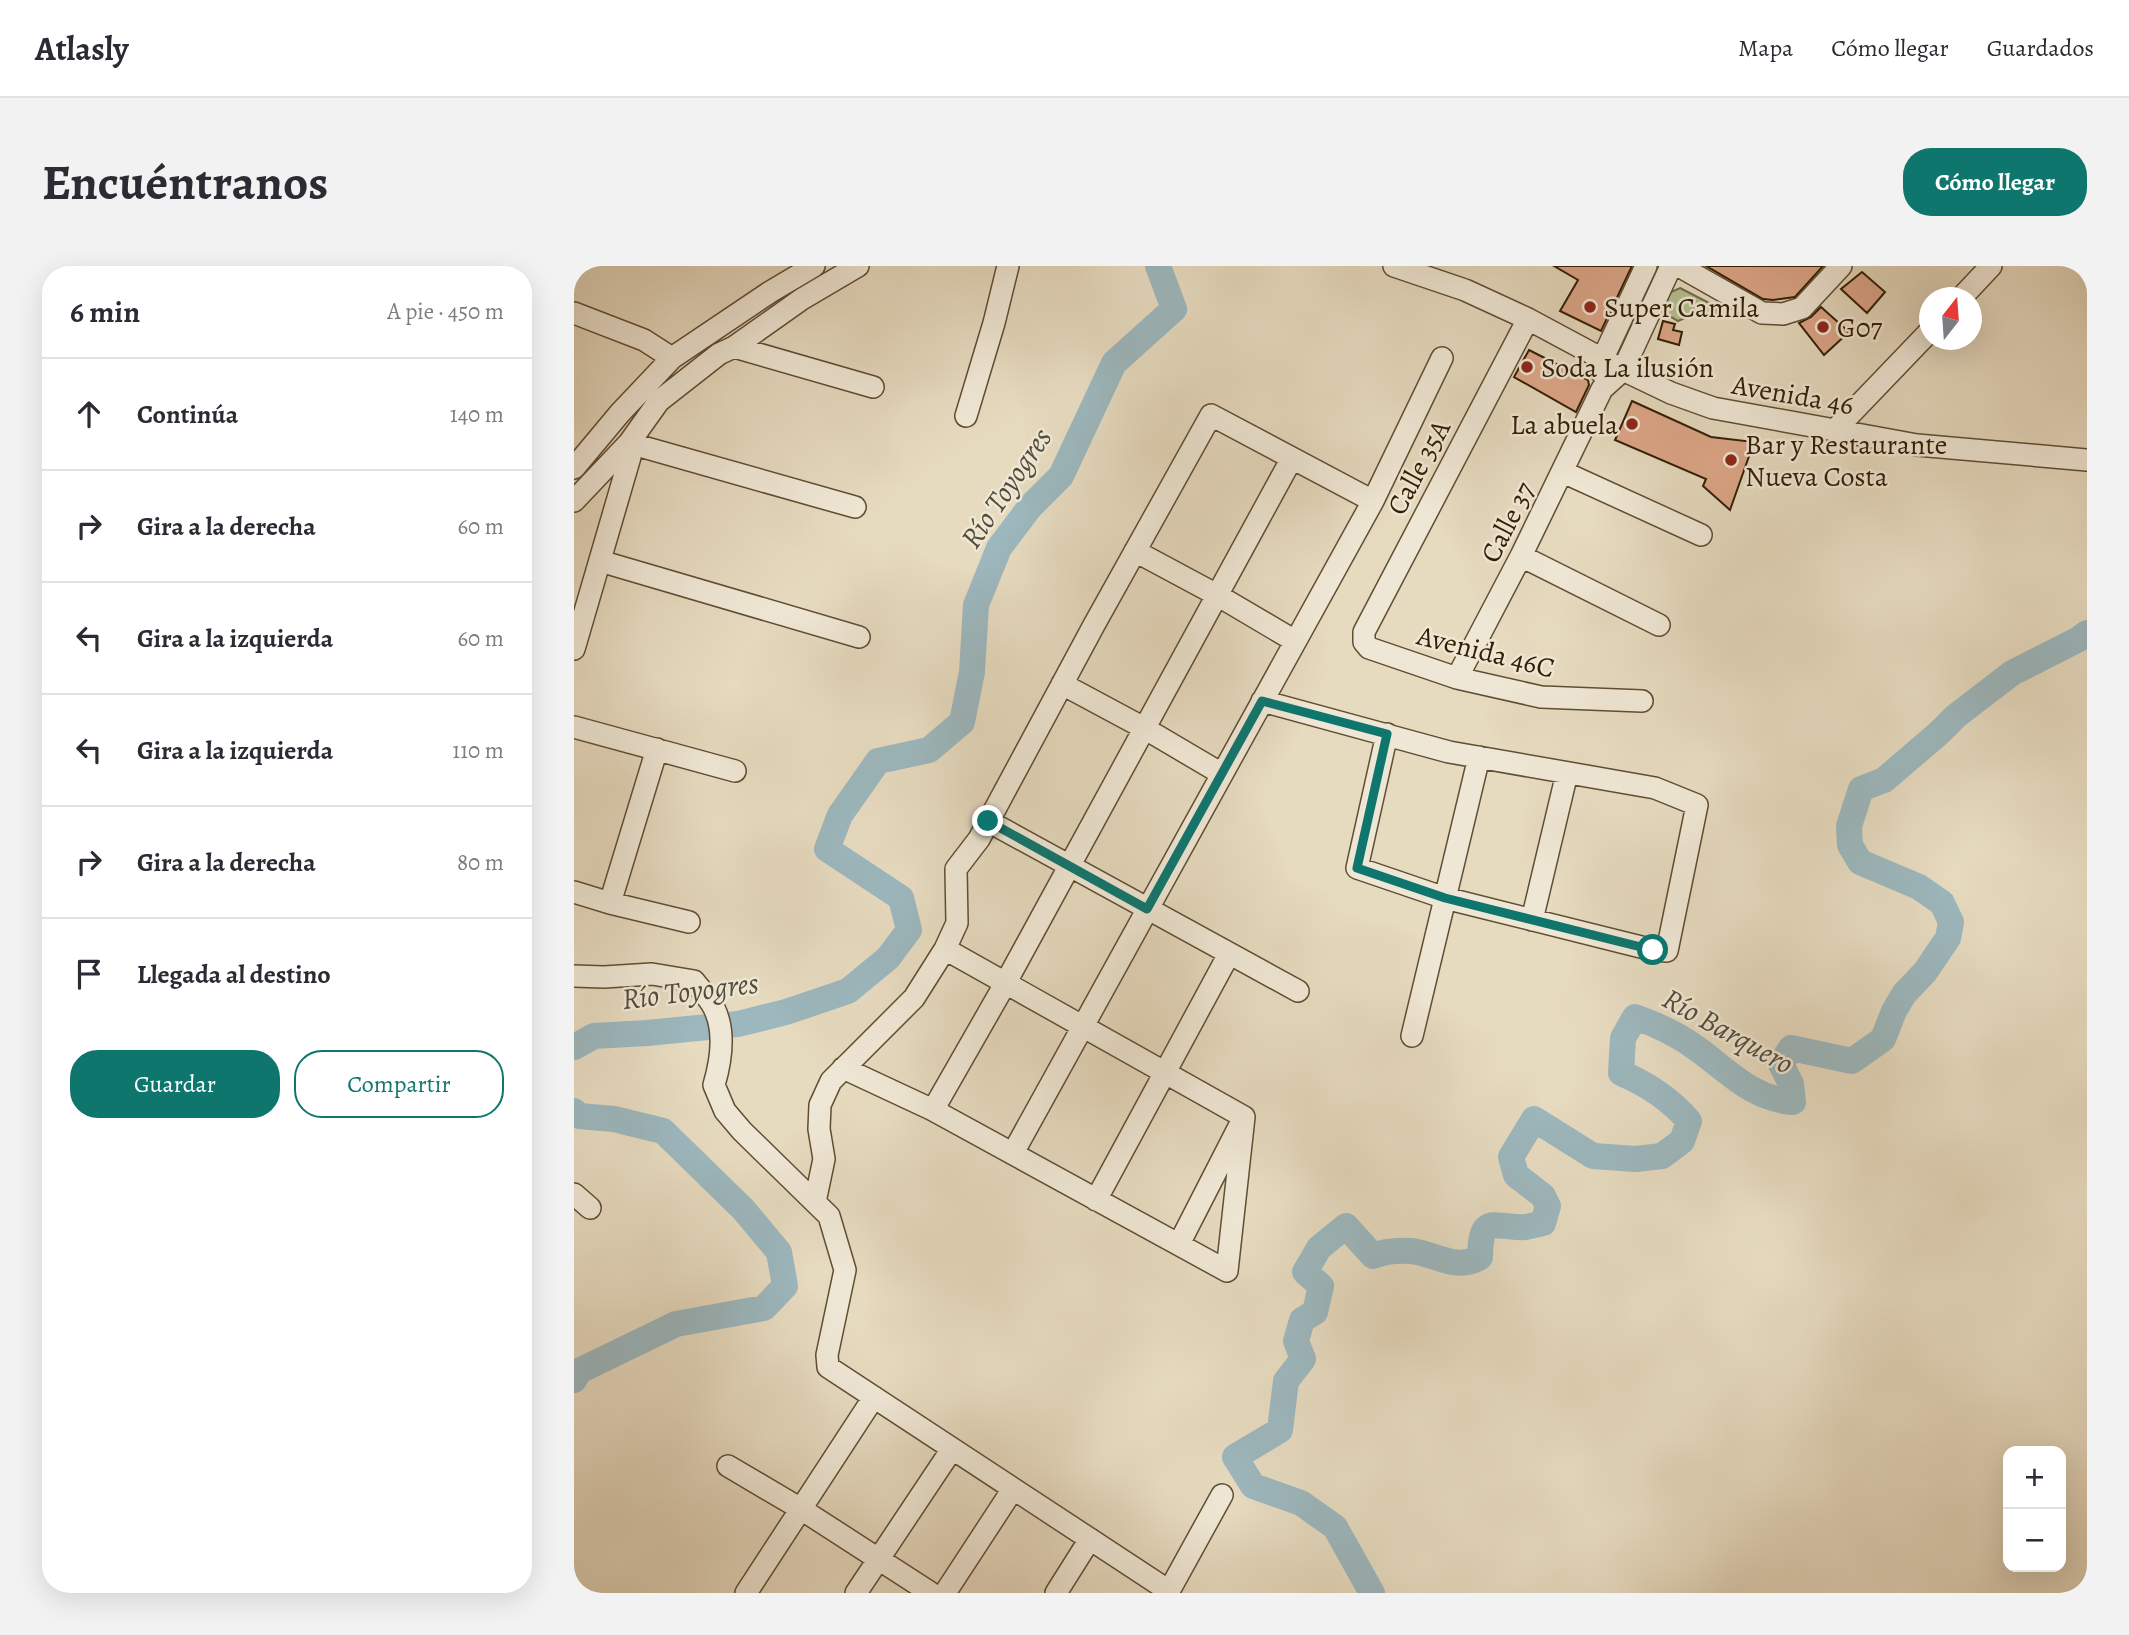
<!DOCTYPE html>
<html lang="es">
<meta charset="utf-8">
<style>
:root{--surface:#fff;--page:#f2f2f3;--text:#2b2b33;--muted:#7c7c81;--line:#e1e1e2;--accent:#0f766e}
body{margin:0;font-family:Alegreya,serif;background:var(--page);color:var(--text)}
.controls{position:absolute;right:21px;bottom:21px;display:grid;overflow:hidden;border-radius:14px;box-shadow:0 7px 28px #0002}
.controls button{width:63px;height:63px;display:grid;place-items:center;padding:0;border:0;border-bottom:2px solid var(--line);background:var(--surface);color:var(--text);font:35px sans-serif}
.compass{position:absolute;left:1345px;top:21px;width:63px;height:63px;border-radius:50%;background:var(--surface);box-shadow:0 7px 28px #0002;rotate:17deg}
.stop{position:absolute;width:21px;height:21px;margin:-16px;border:5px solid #0f766e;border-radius:50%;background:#fff}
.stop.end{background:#0f766e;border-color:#fff;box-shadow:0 2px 7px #0008}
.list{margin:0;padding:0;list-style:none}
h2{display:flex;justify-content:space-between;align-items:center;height:91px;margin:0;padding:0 28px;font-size:30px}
h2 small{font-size:23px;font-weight:400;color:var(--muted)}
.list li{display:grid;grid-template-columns:46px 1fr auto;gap:21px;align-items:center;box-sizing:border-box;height:112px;padding:0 28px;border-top:2px solid var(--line)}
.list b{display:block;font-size:26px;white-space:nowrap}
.list em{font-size:23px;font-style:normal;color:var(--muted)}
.actions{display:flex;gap:14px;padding:21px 28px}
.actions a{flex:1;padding:16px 0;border:2px solid var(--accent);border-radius:28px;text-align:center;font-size:24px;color:var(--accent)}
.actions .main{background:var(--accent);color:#fff}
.icon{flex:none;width:38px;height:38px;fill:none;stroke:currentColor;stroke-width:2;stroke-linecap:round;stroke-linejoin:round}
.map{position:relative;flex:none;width:1513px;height:1327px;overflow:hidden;border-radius:28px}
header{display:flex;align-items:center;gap:42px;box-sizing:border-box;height:98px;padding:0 35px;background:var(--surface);border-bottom:2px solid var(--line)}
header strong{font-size:33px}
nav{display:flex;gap:38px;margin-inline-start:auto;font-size:24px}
.intro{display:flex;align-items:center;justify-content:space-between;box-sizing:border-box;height:168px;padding:0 42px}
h1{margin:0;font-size:49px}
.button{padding:18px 32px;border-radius:28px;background:var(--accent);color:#fff;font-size:24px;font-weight:700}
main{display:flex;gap:42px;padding:0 42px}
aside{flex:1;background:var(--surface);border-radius:28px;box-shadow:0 7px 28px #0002}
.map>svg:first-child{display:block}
.green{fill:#b6bf91;stroke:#746e4a;stroke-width:2}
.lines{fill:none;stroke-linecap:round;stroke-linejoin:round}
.river{stroke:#9cb7bd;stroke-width:26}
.building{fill:#dca688;stroke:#331e03;stroke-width:2}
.minor-casing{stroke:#604d32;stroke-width:24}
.minor{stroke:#efe7d5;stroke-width:21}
.route{stroke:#0f766e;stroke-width:9}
.poi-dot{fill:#8f2418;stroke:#efe7d5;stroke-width:2.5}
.labels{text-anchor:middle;stroke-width:5;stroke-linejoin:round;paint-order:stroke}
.poi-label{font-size:28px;fill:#331e03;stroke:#efe7d5;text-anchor:start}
.street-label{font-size:28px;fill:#331e03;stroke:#efe7d5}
.water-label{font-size:30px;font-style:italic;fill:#524c3b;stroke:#efe7d5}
</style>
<header>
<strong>Atlasly</strong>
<nav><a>Mapa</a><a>Cómo llegar</a><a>Guardados</a></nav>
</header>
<div class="intro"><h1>Encuéntranos</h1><a class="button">Cómo llegar</a></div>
<main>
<aside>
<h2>6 min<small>A pie · 450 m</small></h2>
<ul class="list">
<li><svg class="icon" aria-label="ahead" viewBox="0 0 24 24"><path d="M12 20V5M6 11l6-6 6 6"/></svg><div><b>Continúa</b></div><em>140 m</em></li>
<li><svg class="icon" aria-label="right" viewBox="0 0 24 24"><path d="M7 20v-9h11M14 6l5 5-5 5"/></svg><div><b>Gira a la derecha</b></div><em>60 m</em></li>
<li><svg class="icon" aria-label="left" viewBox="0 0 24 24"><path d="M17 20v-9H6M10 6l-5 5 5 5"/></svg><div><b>Gira a la izquierda</b></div><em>60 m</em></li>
<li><svg class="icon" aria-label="left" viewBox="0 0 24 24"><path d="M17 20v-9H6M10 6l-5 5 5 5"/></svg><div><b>Gira a la izquierda</b></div><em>110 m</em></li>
<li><svg class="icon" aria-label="right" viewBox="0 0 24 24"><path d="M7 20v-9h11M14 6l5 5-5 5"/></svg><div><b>Gira a la derecha</b></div><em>80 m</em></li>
<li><svg class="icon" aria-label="arrive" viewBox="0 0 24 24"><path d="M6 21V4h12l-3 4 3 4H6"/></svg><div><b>Llegada al destino</b></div></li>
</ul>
<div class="actions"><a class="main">Guardar</a><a>Compartir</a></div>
</aside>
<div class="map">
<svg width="1513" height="1327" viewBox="0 0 1513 1327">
<rect width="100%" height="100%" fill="#e6dabf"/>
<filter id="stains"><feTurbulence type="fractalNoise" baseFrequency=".00286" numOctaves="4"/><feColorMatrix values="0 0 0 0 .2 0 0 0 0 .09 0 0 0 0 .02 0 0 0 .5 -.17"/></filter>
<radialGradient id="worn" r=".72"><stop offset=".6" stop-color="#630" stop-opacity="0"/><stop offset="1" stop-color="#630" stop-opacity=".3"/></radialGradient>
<!-- green -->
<path class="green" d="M1106,22L1143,41L1142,48L1137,51L1124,46L1104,55L1089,46L1095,27Z"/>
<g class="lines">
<!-- river -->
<path class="river" d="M0,781L20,770L73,767L164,758L212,746L274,725L314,692L335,664L327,632L253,583L266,549L304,495L355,484L388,456L398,406L402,339L425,282L456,241L487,210L540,97L600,43L584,0
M0,845L5,850L40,853L89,865L169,943L205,986L211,1020L190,1042L102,1058L5,1105L0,1114
M798,1327L761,1261L727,1237L679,1220L661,1191L706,1164L712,1115L729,1093L722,1075L728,1054L741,1046L747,1020L731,1006L745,982L772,960L799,990C811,985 824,984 837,985C860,987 883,1006 906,991C907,945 920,963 952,961C957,960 964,958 969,957L974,940L969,930L942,909L937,891L960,853L1019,890L1062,893L1088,890L1108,875L1115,855C1096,833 1073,818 1047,807L1049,772L1061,751C1084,759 1105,769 1125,784C1155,806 1179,833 1219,836L1217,818L1207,798L1217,782L1278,795L1309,773L1320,745L1330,728L1351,706L1374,672L1377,656L1368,637L1345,621L1286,596L1276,579L1275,560L1287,523L1310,514L1365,467L1382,450L1438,407L1505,373L1513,367"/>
</g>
<!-- building -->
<path class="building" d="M980,0H1058L1027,65L986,45L1004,14Z
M1132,0H1249L1221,31L1199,34L1189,33Z
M1288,6L1311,26L1293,47L1267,23Z
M1247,41L1275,66L1250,89L1225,57L1237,51Z
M1089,55L1101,58L1099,64L1108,66L1105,79L1084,73Z
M955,84L1014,114L1015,119L1002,146L940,111Z
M1058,135L1137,171L1180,176L1156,244L1129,220L1132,213L1041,174Z"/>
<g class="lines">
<!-- minor casing -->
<g class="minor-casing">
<path id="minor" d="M820,0L891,24L954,53L1049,104L1097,127L1139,142L1343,179L1513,194
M1105,0L1188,47L1209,48L1228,42L1267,0
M1387,32L1417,0
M0,47L70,74L98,92
M954,53L790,366V376L795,382L883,412L967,431L1068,435
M160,81L299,121
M1028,107V94L1072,0
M392,150L420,57L434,0
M1262,163L1356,65
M0,202L46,147L98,92L196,26L240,0
M989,206L1127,269
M0,235L55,177L85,135L145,88L160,81L228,33L284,0
M561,285L643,329L721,375
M947,290L1085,359
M26,295L285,371
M0,383L56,191L55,177L281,241
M883,412L947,290L1028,123L1049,104L1097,0
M488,418L570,462L648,508
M688,435L875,486L1081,522L1123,539L1093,685L1079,684L871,632L783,602L813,468
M0,461L161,505
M414,555L724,725
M0,626L36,637L115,656
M36,637L83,483
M958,654L993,507
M371,683L670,851
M0,710L30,711L78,708L120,715C126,723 136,733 140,742C152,766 147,795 140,819L151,845L168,865L255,950L271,1004L253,1089L254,1101L595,1325L648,1229
M838,770L905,491
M269,802L359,844L653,1005L670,851L605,978
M359,844L431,718L718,192
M439,887L799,235L868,92
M0,928L16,942
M522,934L655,688
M241,936L250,893L245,863L246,839L257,815L340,732L371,683L383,657L382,603L405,573L520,359L637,149L799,235
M154,1200L227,1243L357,1327
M172,1327L300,1131
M282,1327L378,1183
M371,1327L439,1223
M482,1327L516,1273"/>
</g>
<!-- minor -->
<use href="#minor" class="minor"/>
</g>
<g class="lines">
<!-- route -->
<path class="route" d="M414,555L573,643L688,435L813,468L783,602L871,632L1079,684"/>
</g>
<!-- markers -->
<g class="poi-dot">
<circle cx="1016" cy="41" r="7"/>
<circle cx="1249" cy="61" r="7"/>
<circle cx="953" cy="101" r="7"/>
<circle cx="1058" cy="158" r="7"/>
<circle cx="1157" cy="194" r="7"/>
</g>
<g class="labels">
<!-- poi labels -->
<g class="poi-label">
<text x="1030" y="51">Super Camila</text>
<text x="1263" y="71">G07</text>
<text x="967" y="111">Soda La ilusión</text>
<text x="1044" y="168" text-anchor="end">La abuela</text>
<text x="1171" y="188">Bar y Restaurante<tspan x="1171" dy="32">Nueva Costa</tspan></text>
</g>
<!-- street labels -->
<g class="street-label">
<text transform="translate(1219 128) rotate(10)" y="10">Avenida 46</text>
<text transform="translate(844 201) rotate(-62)" y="10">Calle 35A</text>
<text transform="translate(933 256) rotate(-63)" y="10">Calle 37</text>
<text transform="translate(912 385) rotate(14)" y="10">Avenida 46C</text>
</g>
<!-- water labels -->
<g class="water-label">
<text transform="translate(432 222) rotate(-56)" y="10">Río Toyogres</text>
<text transform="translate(116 725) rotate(-7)" y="10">Río Toyogres</text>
<text transform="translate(1154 765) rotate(29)" y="10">Río Barquero</text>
</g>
</g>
<rect width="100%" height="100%" filter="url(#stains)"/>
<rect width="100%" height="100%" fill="url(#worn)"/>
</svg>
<div class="controls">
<button>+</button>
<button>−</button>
</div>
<svg class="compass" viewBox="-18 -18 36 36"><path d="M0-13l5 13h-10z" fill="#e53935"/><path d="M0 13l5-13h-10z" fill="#7c7c81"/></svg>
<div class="stop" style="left:1079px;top:684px"></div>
<div class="stop end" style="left:414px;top:555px"></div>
</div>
</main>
